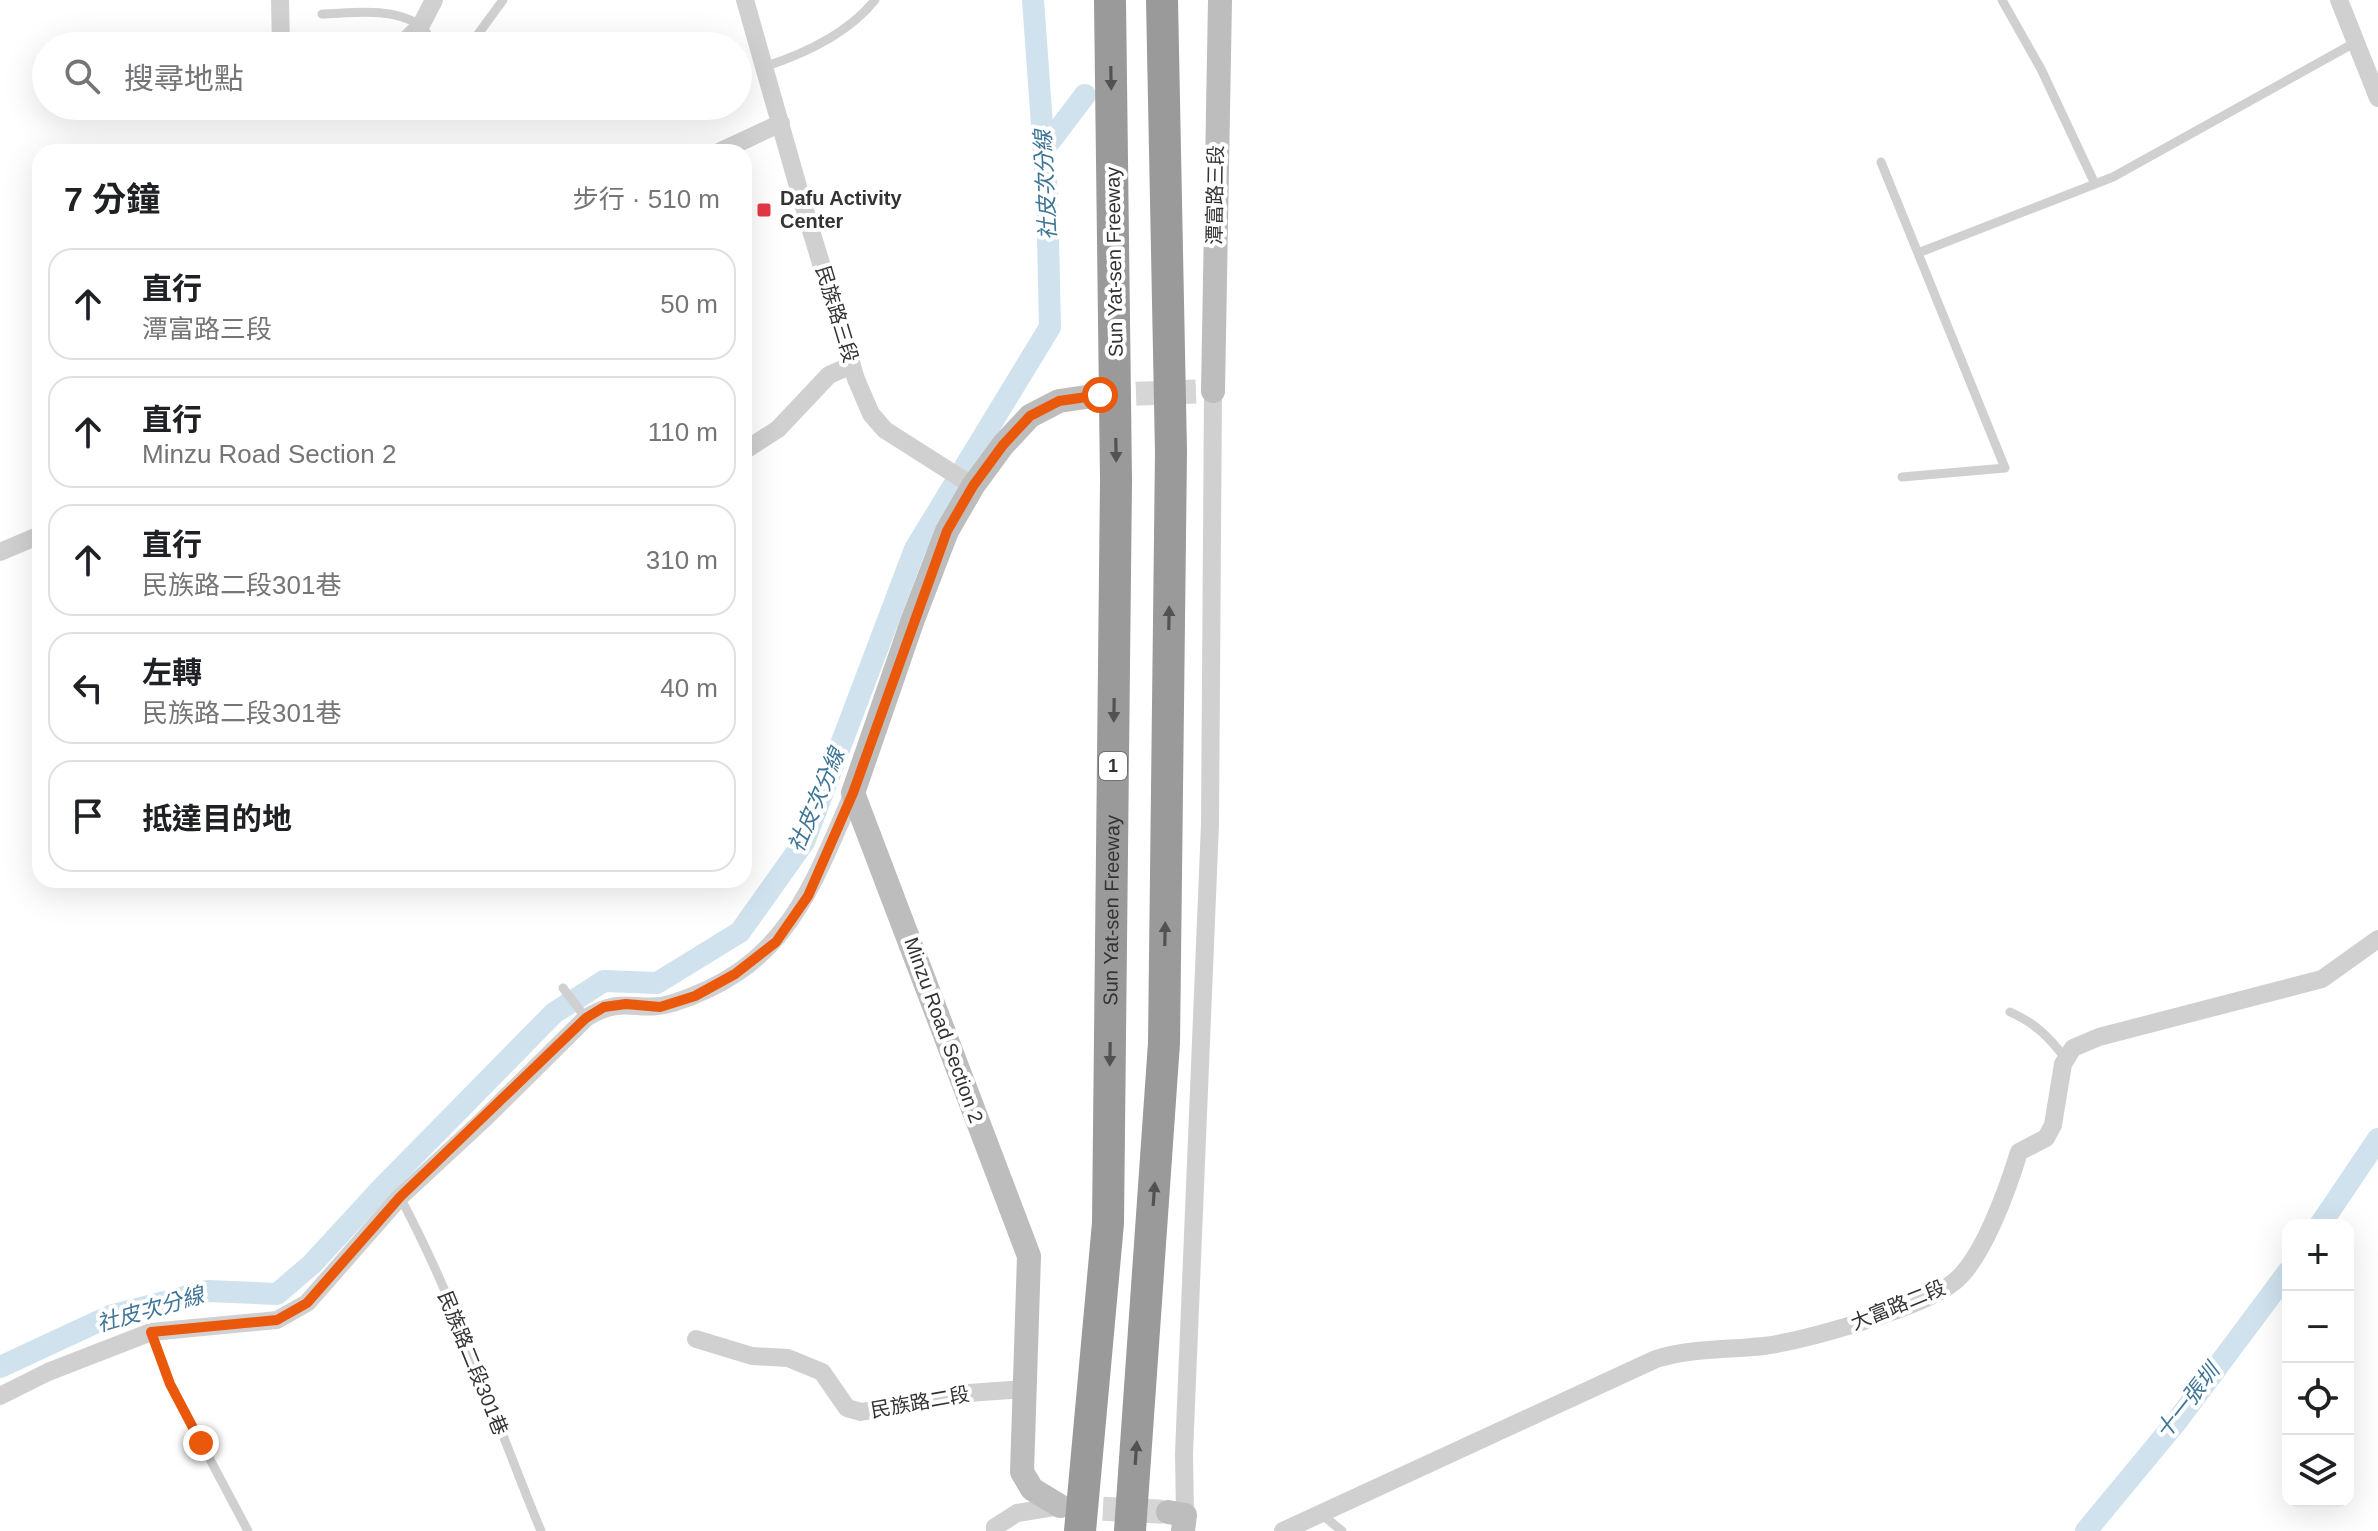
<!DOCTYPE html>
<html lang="zh-TW">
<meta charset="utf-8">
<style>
:root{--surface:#fff;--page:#f6f6f6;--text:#202124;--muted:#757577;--line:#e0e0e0}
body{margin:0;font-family:Arial,"Noto Sans TC",sans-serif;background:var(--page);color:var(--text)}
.controls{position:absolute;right:24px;bottom:24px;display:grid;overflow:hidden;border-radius:16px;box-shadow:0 8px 32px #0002}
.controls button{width:72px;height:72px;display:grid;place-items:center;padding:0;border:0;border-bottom:2px solid var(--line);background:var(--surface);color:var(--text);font:40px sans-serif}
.stop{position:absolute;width:24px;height:24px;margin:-18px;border:6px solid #ea580c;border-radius:50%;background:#fff}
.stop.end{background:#ea580c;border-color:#fff;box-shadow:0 2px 8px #0008}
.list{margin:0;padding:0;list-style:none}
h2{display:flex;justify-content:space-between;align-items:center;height:104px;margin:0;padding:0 32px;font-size:34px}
h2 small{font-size:26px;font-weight:400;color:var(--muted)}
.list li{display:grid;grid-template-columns:52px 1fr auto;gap:24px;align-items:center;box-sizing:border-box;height:112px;margin:0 16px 16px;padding:0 16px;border:2px solid var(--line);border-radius:24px}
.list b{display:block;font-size:30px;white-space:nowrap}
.list p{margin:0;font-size:26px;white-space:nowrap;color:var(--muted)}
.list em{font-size:26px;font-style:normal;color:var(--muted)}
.icon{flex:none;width:44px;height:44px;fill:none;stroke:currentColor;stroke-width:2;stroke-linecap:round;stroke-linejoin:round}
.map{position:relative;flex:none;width:2378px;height:1531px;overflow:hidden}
.search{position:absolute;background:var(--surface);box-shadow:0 8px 32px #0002;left:32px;top:32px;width:720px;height:88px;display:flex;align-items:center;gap:20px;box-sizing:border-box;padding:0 28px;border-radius:44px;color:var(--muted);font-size:30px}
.panel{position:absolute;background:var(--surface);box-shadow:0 8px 32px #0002;left:32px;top:144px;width:720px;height:744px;border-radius:24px}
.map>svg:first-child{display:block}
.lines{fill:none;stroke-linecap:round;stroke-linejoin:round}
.canal{stroke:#cfe2ee;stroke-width:22}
.secondary-tunnel{stroke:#d6d6d6;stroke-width:24;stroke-dasharray:24 12;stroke-linecap:butt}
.lane{stroke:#d0d0d0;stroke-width:9}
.street{stroke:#d0d0d0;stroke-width:18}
.secondary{stroke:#bdbdbd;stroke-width:24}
.highway{stroke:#9a9a9a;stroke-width:32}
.oneway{fill:#525252}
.route{stroke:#ea580c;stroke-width:10}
.poi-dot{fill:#e63946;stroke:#fff;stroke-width:3}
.labels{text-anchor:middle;stroke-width:8;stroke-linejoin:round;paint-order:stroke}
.shield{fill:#fff;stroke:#707070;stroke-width:2}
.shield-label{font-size:18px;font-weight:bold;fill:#333}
.street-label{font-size:20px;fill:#333;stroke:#fff}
.poi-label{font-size:20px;font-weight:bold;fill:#333;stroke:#fff;text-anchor:start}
.water-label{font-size:22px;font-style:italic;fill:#3f7597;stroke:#fff}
</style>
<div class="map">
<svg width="2378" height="1531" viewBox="0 0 2378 1531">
<rect width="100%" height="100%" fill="#fff"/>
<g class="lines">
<!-- canal -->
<path class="canal" d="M1044,149L1085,95
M2320,1225L2378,1139
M0,1367L110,1316L208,1291L277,1294L312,1264L381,1189L554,1013L604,981L657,983L740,932L804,842L915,549L1050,327L1047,194L1033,0
M2086,1531L2177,1421L2288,1272"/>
<!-- secondary-tunnel -->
<path class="secondary-tunnel" d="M1100,395L1213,391
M1067,1507L1168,1512"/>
<!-- lane -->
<path class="lane" d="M2002,0L2041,69L2095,184
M322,14C353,13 390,7 418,24C425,27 429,38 433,44L441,46
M465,46L470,45L503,0
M764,67C804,54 848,34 875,0
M1881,162L2005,468L1902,477
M1918,253L2113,177L2356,42
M563,988L586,1018
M2010,1012C2035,1023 2049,1037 2066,1059
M400,1197C457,1304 495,1420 541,1531
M151,1332L170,1384L248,1531
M1320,1513L1342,1531"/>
<!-- street -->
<path class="street" d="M280,0L281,46
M745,0L803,204L856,379L871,414L885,430L973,486
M2339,0L2378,98
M400,46L421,25L434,0
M719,152L781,123
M744,451L778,429L829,375L852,365
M0,552L40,535
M696,1339L752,1356L788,1358L822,1372L847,1408L861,1412L968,1393L1024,1389
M0,1396L48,1372L151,1332L277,1320L307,1303L400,1197L483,1120L586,1018C624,994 638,1014 673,1003C786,967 810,891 853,793
M1185,1515L1184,1453L1210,824L1213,391
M995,1531V1527L1017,1513L1060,1506
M1283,1531L1656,1359C1691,1348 1727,1350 1764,1346C1806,1340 1922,1308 1954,1282C1983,1259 2008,1188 2019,1152L2046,1138L2053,1125L2063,1064L2073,1048L2099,1037L2322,979L2378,939"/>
<!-- secondary -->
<path class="secondary" d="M1213,391L1220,0
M1060,1506L1032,1489L1022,1472L1029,1256L853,793L912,622L947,531L973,486L1003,445L1030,416L1059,401L1100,395
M1168,1512L1185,1515L1183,1531"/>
<!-- highway -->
<g class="highway">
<path id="s1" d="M1080,1531L1108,1223L1116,480L1110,0"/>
<path d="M1130,1531L1164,1043L1171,452L1162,0"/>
</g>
</g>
<!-- one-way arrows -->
<defs><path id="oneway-solid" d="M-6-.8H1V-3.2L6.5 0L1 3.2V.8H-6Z" transform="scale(2)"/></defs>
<g class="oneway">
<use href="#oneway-solid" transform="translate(1111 78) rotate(89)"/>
<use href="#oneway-solid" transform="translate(1116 450) rotate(89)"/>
<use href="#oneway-solid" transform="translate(1169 618) rotate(-89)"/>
<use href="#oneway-solid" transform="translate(1114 710) rotate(91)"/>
<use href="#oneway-solid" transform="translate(1165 934) rotate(-89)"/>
<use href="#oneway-solid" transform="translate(1110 1054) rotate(91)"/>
<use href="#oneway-solid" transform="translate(1154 1194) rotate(-86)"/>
<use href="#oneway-solid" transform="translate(1136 1453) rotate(-86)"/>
</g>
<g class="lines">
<!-- route -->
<path class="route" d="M201,1443L170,1384L151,1332L277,1320L307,1303L400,1197L586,1018L604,1007L626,1004L660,1007L695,996L735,974L776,942L808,896L853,793L947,531L973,486L1003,445L1030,416L1059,401L1100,395"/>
</g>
<!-- markers -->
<rect class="poi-dot" x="756" y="202" width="16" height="16" rx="4"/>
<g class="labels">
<!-- shield labels -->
<rect class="shield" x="1099" y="752" width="28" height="28" rx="6"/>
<g class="shield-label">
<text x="1113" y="772">1</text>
</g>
<!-- street labels -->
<g class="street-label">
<text transform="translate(1215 195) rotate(-89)" y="7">潭富路三段</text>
<text transform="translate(1114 262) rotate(-91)" y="7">Sun Yat-sen Freeway</text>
<text transform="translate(837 314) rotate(73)" y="7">民族路三段</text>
<text dy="7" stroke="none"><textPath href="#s1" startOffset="622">Sun Yat-sen Freeway</textPath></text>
<text transform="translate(944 1030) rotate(70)" y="7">Minzu Road Section 2</text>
<text transform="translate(1898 1305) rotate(-22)" y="7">大富路二段</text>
<text transform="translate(473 1363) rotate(68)" y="7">民族路二段301巷</text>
<text transform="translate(920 1402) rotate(-10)" y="7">民族路二段</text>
</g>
<!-- poi labels -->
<g class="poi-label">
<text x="780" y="205">Dafu Activity<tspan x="780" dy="23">Center</tspan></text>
</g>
<!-- water labels -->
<g class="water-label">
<text transform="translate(1045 185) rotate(-93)" y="8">社皮次分線</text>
<text transform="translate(816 800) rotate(-67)" y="8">社皮次分線</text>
<text transform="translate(150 1309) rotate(-16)" y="8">社皮次分線</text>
<text transform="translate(2187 1401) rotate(-52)" y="8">十一張圳</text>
</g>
</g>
</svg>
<div class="controls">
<button>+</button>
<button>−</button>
<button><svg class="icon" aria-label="locate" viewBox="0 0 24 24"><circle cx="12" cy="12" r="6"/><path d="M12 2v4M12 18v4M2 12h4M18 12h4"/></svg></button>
<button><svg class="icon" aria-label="layers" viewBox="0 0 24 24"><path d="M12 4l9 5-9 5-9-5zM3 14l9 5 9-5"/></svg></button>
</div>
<div class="stop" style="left:1100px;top:395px"></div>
<div class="stop end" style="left:201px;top:1443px"></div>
<div class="search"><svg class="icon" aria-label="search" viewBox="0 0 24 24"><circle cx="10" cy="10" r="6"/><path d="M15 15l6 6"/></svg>搜尋地點</div>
<section class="panel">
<h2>7 分鐘<small>步行 · 510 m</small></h2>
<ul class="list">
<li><svg class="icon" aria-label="ahead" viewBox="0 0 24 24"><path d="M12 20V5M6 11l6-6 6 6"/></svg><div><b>直行</b><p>潭富路三段</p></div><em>50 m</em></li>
<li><svg class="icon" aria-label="ahead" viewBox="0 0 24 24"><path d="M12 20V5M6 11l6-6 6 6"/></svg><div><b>直行</b><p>Minzu Road Section 2</p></div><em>110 m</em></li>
<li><svg class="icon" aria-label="ahead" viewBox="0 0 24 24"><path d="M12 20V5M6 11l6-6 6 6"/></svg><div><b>直行</b><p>民族路二段301巷</p></div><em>310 m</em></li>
<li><svg class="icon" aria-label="left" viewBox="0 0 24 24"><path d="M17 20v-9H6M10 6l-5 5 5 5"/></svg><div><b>左轉</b><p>民族路二段301巷</p></div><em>40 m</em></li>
<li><svg class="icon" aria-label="arrive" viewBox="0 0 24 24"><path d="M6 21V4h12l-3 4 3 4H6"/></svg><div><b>抵達目的地</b></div></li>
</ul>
</section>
</div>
